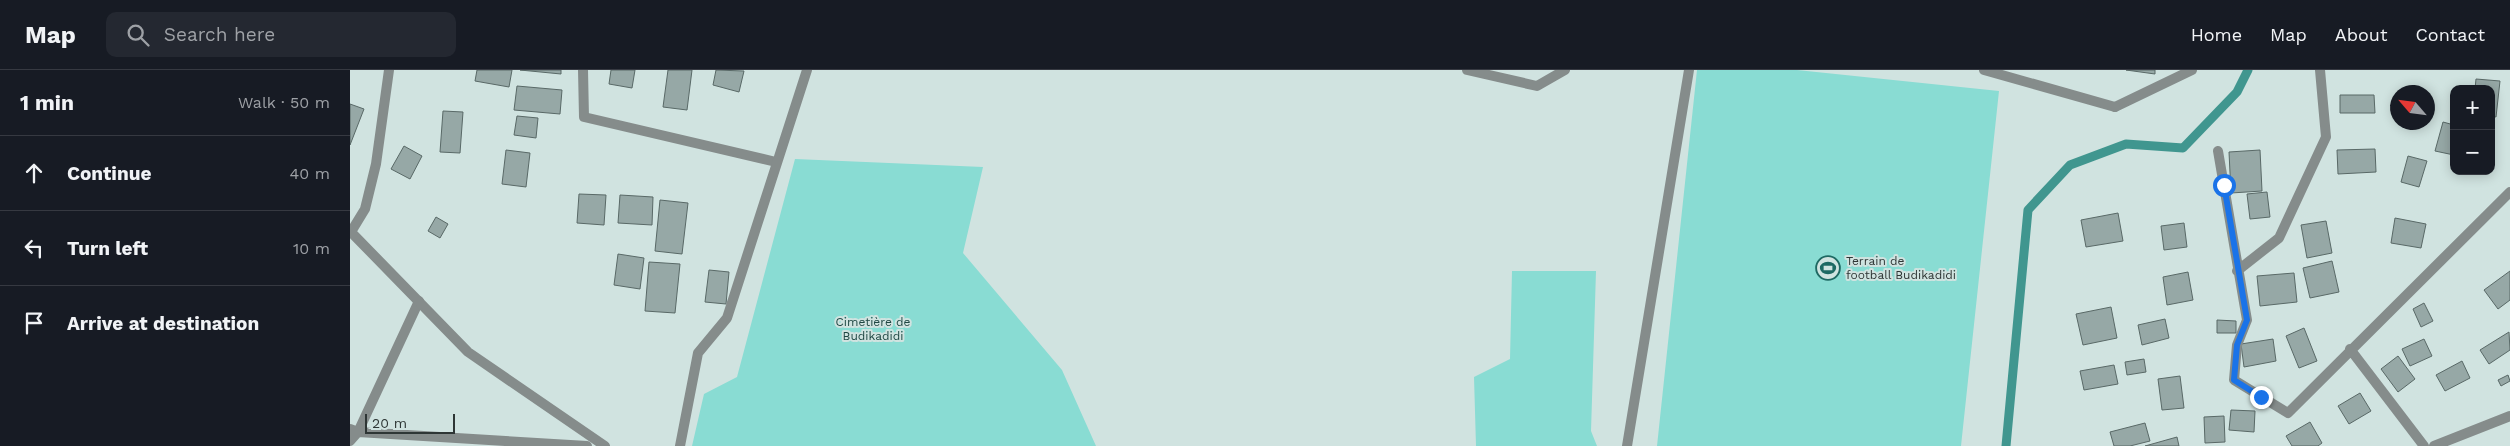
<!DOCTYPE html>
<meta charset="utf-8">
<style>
:root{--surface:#171b24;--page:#242831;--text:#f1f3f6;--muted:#9ea1a6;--line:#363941}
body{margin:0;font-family:"Work Sans",sans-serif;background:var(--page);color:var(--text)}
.controls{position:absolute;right:15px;top:15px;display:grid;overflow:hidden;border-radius:10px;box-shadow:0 2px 12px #0003}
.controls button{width:45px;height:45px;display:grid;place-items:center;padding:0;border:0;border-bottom:1px solid var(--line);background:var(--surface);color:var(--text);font:25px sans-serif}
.compass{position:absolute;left:2040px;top:15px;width:45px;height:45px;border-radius:50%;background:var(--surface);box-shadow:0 2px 12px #0003;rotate:298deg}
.scale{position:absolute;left:15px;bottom:12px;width:90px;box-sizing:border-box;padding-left:5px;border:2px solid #2e3635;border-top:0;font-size:14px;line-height:18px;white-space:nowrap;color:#2e3635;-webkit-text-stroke:4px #d0e3e0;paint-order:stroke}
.stop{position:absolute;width:15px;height:15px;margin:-11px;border:4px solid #1a73e8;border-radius:50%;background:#fff}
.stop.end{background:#1a73e8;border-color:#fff;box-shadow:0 1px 5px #0008}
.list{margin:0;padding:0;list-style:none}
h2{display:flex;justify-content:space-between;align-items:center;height:65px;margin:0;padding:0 20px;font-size:21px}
h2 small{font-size:16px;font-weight:400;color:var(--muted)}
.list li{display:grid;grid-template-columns:32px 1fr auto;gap:15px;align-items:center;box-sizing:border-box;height:75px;padding:0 20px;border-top:1px solid var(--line)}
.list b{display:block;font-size:19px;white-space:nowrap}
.list em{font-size:16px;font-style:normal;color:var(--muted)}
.icon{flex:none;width:28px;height:28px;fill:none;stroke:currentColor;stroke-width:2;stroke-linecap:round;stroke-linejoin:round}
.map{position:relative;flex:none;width:2160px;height:376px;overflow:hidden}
header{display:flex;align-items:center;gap:30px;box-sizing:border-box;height:70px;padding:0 25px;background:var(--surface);border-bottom:1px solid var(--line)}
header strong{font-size:24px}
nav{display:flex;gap:28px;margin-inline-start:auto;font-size:18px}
.search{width:350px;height:45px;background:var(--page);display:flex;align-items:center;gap:12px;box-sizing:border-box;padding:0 18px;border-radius:10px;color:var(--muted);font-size:19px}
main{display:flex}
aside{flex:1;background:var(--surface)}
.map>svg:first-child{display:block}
.green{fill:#89dcd3}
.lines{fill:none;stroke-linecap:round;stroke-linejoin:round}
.stream{stroke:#40968f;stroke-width:9}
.building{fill:#96a8a6;stroke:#596967}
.lane{stroke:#858c8b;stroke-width:10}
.street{stroke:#858c8b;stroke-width:10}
.route{stroke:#1a73e8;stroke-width:6}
.labels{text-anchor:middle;stroke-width:4;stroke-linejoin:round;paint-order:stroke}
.poi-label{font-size:12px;fill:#2e3635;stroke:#d0e3e0;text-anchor:start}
.park-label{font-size:12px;fill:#1f4743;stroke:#d0e3e0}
</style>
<header>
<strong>Map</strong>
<div class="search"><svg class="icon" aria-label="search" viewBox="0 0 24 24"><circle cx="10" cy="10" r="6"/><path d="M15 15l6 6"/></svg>Search here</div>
<nav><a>Home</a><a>Map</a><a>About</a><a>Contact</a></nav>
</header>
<main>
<aside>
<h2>1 min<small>Walk · 50 m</small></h2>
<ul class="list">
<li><svg class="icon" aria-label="ahead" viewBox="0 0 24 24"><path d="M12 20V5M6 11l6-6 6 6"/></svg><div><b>Continue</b></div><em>40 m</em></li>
<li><svg class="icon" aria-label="left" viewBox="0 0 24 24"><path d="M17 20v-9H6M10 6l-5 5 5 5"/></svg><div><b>Turn left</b></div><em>10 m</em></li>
<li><svg class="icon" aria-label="arrive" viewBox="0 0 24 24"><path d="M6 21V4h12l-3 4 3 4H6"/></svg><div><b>Arrive at destination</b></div></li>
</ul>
</aside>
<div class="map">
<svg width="2160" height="376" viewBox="0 0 2160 376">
<rect width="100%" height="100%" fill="#d0e3e0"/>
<!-- green -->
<path class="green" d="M1347,0H1447L1649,21L1611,376H1307Z
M445,89L633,97L613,183L712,300L746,376H342L354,324L387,307Z
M1162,201H1246L1241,361L1247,376H1126L1124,307L1160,289Z"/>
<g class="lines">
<!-- stream -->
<path class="stream" d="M1656,376L1678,140L1720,95L1776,74L1833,78L1887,22L1898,0"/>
</g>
<!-- building -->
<path class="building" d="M127,0H162L159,17L125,11Z
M170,0H211V4Z
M261,0H285L282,18L259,14Z
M318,0H342L337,40L313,37Z
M366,0L394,1L389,22L363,15Z
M1776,0H1805V4Z
M2126,9L2150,11L2146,47L2141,46V19H2125Z
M167,16L212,20L210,44L164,40Z
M1990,25H2024L2025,43H1990Z
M0,34L14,39L0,75Z
M93,41L113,42L110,83L90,82Z
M167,46L188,48L186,68L164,65Z
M2093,52L2104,55V85L2085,81Z
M54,76L72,86L60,109L41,99Z
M2025,79L2026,102L1988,104L1987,80Z
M156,80L180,83L176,117L152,114Z
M1910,80L1912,121L1881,123L1879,82Z
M2058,86L2077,91L2069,117L2051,112Z
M1917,122L1920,147L1900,149L1897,124Z
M229,124L256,125L254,155L227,153Z
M270,125L303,127L302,155L268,153Z
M310,130L338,133L332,184L305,181Z
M1768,143L1773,171L1736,177L1731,150Z
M86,147L98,154L90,168L78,161Z
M2045,148L2076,154L2071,178L2041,173Z
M1976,151L1982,183L1957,188L1951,155Z
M1834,153L1837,177L1814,180L1811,156Z
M268,184L294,188L290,219L264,215Z
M1982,191L1989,222L1960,228L1953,198Z
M299,192L330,194L325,243L295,241Z
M359,200L379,202L376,234L355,232Z
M2160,201V230L2148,239L2134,220Z
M1838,202L1843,230L1817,235L1813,207Z
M1944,203L1947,232L1910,236L1907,206Z
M2074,233L2083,251L2071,257L2063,239Z
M1761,237L1767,268L1733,275L1726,244Z
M1815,249L1819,268L1792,275L1788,255Z
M1867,250L1886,251V263H1867Z
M1954,258L1967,291L1949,298L1936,266Z
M2159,262L2160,280L2139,294L2130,280Z
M1923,269L1926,291L1894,297L1891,274Z
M2074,269L2082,286L2060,296L2052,279Z
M2048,286L2065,309L2048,322L2031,299Z
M1794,289L1796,302L1777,305L1775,292Z
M2112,291L2120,308L2095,321L2086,305Z
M1764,295L1768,314L1734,320L1730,301Z
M2158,305L2160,311L2151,316L2148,310Z
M1830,306L1834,338L1812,340L1808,309Z
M2010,323L2021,341L1999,354L1988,336Z
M1881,340L1905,341L1904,362L1879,360Z
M1874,346L1875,372L1855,373L1854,347Z
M1960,352L1972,373L1968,376H1942L1936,366Z
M1795,353L1800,371L1780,376H1764L1760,362Z
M1827,367L1829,376H1795Z"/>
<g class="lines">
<!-- lane -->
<path class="lane" d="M233,0L234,47L426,92
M1765,37L1842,0
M1868,81L1897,250L1887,275L1884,310L1938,343L2160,122
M1887,201L1929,168L1976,67L1970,0
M2000,279L2074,376
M0,359L8,362L69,231
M0,371L8,362L237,376
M2084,376L2160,346"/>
<!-- street -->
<path class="street" d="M1117,0L1187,16L1215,0
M1634,0L1765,37
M0,161L118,282L255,376
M1,162L15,139L26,94L39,0
M330,376L348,283L377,248L457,0
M1277,376L1339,0"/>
</g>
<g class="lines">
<!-- route -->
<path class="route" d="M1874,115L1897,250L1887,275L1884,310L1911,327"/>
</g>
<!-- icons -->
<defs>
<g id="stadium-ring" transform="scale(1.25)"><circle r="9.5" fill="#d0e3e0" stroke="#1e6963" stroke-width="1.5"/><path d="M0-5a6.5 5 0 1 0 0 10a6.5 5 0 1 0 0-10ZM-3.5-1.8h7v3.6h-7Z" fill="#1e6963"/></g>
</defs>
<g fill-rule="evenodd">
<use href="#stadium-ring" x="1478" y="198"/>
</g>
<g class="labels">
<!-- poi labels -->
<g class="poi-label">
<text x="1496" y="195">Terrain de<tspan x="1496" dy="14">football Budikadidi</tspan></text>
</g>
<!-- park labels -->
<g class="park-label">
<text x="523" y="256">Cimetière de<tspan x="523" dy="14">Budikadidi</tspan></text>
</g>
</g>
</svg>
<div class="controls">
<button>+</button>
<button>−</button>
</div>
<svg class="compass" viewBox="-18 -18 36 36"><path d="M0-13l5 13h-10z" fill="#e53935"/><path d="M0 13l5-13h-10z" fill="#9ea1a6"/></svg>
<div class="scale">20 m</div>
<div class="stop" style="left:1874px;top:115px"></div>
<div class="stop end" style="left:1911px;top:327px"></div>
</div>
</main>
